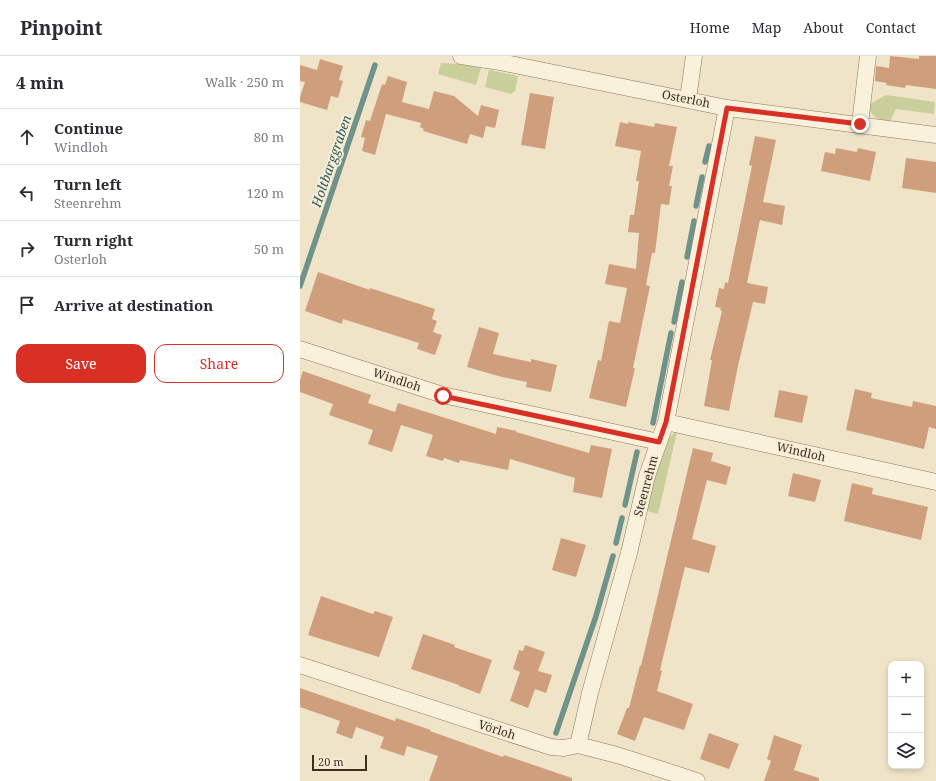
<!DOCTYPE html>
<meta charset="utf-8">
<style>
:root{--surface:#fff;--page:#f2f2f3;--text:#2b2b33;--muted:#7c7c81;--line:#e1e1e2;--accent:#d93025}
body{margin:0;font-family:"Noto Serif",serif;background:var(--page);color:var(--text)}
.controls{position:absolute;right:12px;bottom:12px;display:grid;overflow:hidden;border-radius:8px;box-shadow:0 2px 6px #0003}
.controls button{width:36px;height:36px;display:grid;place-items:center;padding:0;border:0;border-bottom:1px solid var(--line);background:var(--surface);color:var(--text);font:20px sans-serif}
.scale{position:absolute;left:12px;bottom:10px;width:55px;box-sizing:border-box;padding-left:4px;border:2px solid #3d2e20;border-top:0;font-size:11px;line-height:14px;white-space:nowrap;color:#3d2e20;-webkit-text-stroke:3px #f7eed8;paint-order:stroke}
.stop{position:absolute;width:12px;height:12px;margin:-9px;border:3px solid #d93025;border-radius:50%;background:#fff}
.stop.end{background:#d93025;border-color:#fff;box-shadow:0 1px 4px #0008}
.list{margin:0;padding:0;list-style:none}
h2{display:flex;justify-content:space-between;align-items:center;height:52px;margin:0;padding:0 16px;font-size:17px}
h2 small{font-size:13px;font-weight:400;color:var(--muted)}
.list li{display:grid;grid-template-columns:26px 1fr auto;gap:12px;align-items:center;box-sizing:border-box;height:56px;padding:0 16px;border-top:1px solid var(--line)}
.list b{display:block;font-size:15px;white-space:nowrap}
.list p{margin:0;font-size:13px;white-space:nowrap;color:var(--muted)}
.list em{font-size:13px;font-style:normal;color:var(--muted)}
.actions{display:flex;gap:8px;padding:12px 16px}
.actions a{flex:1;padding:9px 0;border:1px solid var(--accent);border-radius:12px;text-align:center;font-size:14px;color:var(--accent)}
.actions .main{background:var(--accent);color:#fff}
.icon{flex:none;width:22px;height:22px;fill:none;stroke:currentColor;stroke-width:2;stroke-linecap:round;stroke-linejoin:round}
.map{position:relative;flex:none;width:636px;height:725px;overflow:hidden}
header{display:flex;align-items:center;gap:24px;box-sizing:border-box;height:56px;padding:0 20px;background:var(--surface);border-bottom:1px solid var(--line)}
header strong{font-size:19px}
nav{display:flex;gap:22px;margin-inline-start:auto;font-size:14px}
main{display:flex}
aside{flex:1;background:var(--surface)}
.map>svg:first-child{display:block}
.green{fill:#c9cf9b}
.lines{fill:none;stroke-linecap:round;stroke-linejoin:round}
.stream{stroke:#6f938a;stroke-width:5.5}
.building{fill:#cf9f7d}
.street-casing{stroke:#8d765c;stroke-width:17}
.street{stroke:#faf1dc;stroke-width:16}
.route{stroke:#d93025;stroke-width:5}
.labels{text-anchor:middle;stroke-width:4;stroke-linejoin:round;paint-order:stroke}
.street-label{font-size:12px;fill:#3d2e20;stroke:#f7eed8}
.water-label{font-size:13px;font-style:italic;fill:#2f5d5a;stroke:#f7eed8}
</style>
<header>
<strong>Pinpoint</strong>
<nav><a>Home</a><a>Map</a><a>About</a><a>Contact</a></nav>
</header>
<main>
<aside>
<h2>4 min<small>Walk · 250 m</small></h2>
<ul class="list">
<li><svg class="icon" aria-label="ahead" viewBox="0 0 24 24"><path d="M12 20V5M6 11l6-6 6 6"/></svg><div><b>Continue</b><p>Windloh</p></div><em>80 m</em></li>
<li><svg class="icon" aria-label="left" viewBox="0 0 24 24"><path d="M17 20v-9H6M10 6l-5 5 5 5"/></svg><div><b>Turn left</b><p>Steenrehm</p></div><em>120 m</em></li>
<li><svg class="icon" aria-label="right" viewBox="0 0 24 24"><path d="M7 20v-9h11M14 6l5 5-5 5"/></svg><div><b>Turn right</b><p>Osterloh</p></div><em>50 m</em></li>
<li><svg class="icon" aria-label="arrive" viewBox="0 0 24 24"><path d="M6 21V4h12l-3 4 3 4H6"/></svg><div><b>Arrive at destination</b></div></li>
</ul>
<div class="actions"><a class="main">Save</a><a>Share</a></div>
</aside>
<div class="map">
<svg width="636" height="725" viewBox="0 0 636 725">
<rect width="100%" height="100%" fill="#f0e4c8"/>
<!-- green -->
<path class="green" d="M141,7L161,8L181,12L176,29L138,18Z
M189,14L218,20L215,35L211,38L185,31Z
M586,39L635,46L634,58L596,53L590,65C579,64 570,61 568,49Z
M377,376L358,458L347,455L355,421L366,386L373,378Z"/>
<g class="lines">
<!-- stream -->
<path class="stream" d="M405,106L409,90
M396,150L402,121
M387,201L394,165
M0,230L75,9
M374,266L382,226
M353,367L371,277
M325,449L337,396
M316,487L322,462
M256,677L296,560L313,500"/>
</g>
<!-- building -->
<path class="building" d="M590,0L619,3V0H636V33L606,29L605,32L586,29L587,27L575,25L576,10L589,12Z
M20,3L43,10L39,24L43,25L38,42L31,40L27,54L0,46V41L5,26L0,25V9L17,14Z
M88,20L107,26L102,46L129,53L134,35L154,40L178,60L181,49L199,54L195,72L186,70L183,82L170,78L167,88L123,75L124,73L120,71L121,67L86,58L75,99L62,95L65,82L61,81L66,64L70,65L82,28L85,29Z
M230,37L254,41L245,93L221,89Z
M320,66L328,68V66L354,71L355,67L377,71L369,110H373L369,130H372L369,149L361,148L355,197H352L346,229L350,230L333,312H335L326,351L289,342L298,304L301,305L309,265L320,267L327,232L305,228L309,208L336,213L339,177L328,176L330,159H334L339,125H336L341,95L315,90Z
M455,80L476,84L463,146L485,150L482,169L460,164L447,227L468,231L465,248L453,246L438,310L429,355L404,350L412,304H410L422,255L420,254L421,252L415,251L419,232L424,233L425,226L428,227L452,110L449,109Z
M536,92L557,96L558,92L576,96L570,125L521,115L525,96L535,98Z
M606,102L636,106V137L602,132Z
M18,216L70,234V232L135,253L132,263L137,265L133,276L142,279L135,299L117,293L119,287L43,263L42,268L5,255Z
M179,271L199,277L193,298L231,306V303L257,309L251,336L226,331L227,326L202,321L167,311Z
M3,315L71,339L68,347L95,356L98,347L196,378L197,371L217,375L216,376L289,397L291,389L312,393L302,442L273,436L275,422L210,403L208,414L160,404L159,407L144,402L143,405L126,400L133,379L101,369L92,396L68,388L73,374L29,359L33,348L0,336V324Z
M555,333L572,337L571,342L612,351L613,345L636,350V373L629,371L624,393L546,374Z
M479,334L508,340L502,367L474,361Z
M393,392L413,397L411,405L431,411L426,429L407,424L392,483L416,490L409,517L385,511L360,614L362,615L357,635L393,648L384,674L344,661L335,685L317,678L327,652H329L340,609L341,610Z
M493,417L521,424L515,446L488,440Z
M552,427L573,432L572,438L628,451L621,484L544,465Z
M261,482L286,489L276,521L252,514Z
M21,540L73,558L75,555L93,561L79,601L8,579Z
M123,578L155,589L154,591L192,604L180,638L159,630V629L111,613Z
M225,589L245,596L238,615L252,619L246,637L235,633L228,652L210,645L220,616L213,613L219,594L223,595Z
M0,632L95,665L96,662L131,674L130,675L203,701L204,699L272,722V725H129L138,700L107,690L104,700L80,692L84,681L56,671L52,683L36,677L40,665L0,651Z
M409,677L439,688L429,713L400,703Z
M474,679L502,689L494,714L519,722V725H464L471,705L467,703Z"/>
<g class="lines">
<!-- street casing -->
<g class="street-casing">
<path id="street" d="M161,0L200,6L427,52L636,79
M388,43L394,0
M560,68L568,0
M0,293L143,339L359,386
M366,366L636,426
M0,609L251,691L264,692L278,689L317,699L397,725
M278,689L290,637L329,497L347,420L366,366L427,52"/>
</g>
<!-- street -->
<use href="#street" class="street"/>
</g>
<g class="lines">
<!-- route -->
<path class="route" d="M143,340L359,386L366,366L427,52L560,68"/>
</g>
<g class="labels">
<!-- street labels -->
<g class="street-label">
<text transform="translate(386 43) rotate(11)" y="4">Osterloh</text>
<text transform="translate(97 324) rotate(18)" y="4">Windloh</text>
<text transform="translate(501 396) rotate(13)" y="4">Windloh</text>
<text transform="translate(346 430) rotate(-75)" y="4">Steenrehm</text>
<text transform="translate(197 674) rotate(18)" y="4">Vörloh</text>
</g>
<!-- water labels -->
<g class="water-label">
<text transform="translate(31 105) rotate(-71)" y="5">Holtbarggraben</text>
</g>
</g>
</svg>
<div class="controls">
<button>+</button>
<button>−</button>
<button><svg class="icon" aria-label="layers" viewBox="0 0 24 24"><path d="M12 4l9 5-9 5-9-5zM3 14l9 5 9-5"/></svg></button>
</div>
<div class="scale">20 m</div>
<div class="stop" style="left:143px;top:340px"></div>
<div class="stop end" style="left:560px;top:68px"></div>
</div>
</main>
